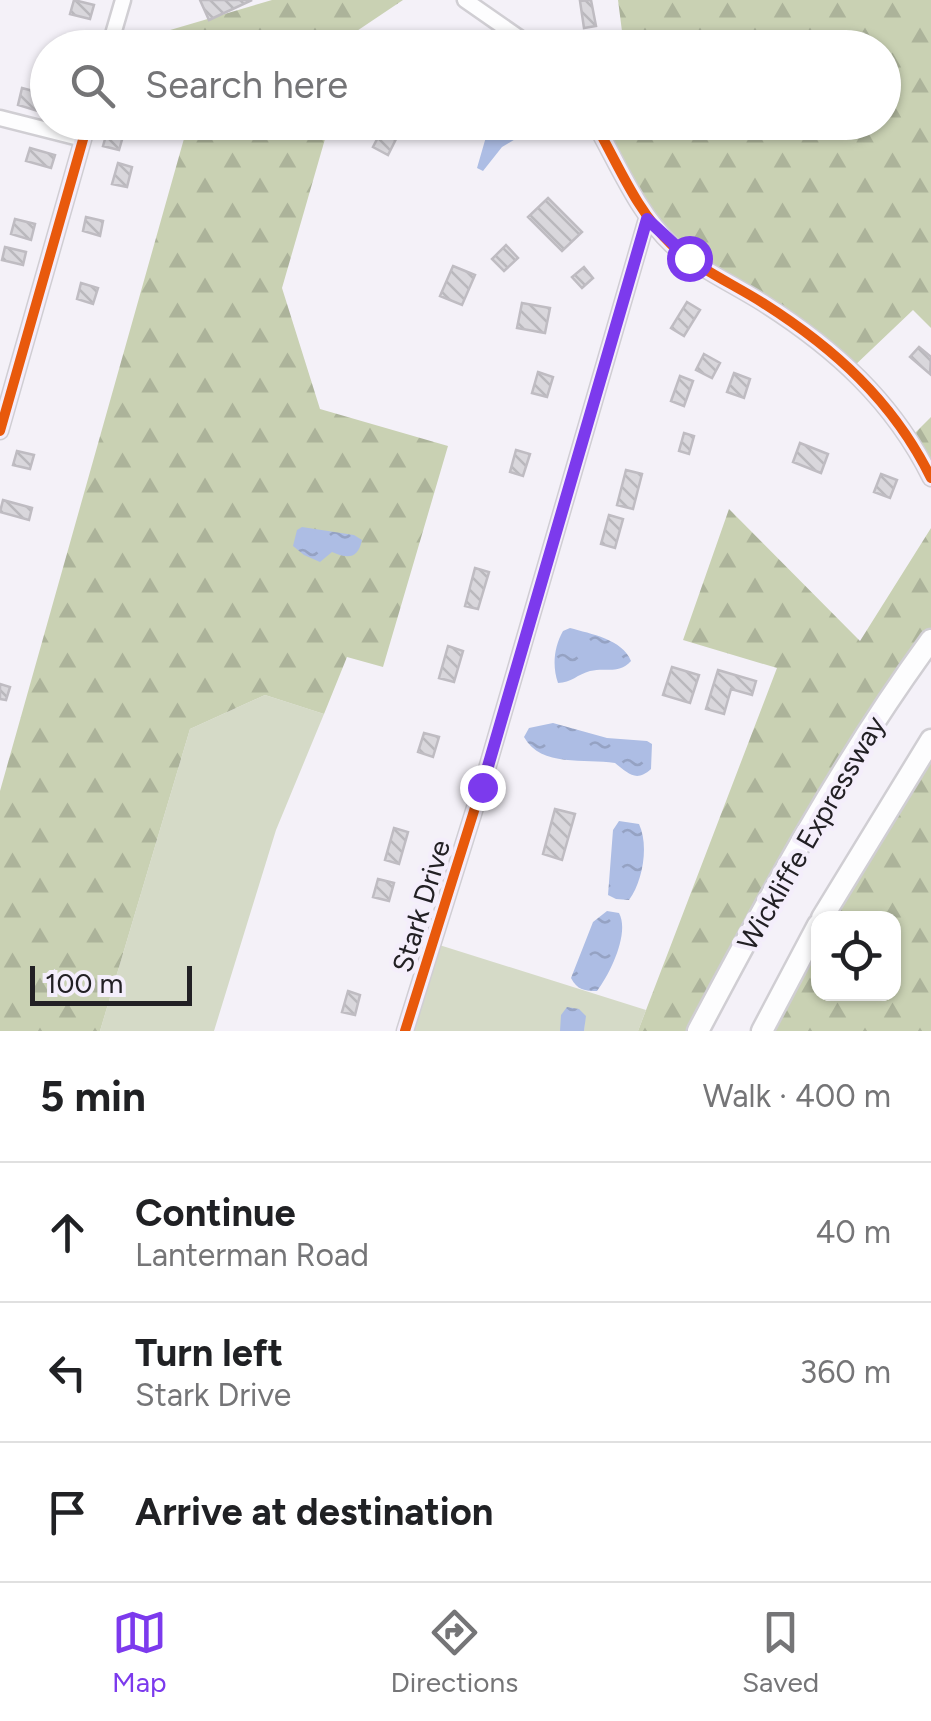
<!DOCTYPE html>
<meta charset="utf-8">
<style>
:root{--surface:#fff;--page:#f2f2f2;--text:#202124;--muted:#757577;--line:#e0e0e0;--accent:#7c3aed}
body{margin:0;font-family:Figtree,sans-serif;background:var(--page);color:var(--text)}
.controls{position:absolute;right:30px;bottom:30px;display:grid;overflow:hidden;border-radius:20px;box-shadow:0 2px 8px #0004}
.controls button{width:90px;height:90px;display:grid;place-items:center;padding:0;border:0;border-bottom:2px solid var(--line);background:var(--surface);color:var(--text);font:50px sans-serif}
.scale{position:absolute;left:30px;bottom:25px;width:162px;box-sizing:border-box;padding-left:10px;border:5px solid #222024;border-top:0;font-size:28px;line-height:35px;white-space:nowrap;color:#222024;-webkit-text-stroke:8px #f4eefb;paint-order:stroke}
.stop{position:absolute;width:30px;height:30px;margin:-22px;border:8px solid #7c3aed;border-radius:50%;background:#fff}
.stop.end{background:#7c3aed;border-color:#fff;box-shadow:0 2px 10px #0008}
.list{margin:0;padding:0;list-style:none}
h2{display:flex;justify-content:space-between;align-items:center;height:130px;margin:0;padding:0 40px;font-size:42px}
h2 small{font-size:32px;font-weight:400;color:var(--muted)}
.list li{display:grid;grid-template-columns:65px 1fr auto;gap:30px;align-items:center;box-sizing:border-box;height:140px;padding:0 40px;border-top:2px solid var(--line)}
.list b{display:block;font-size:38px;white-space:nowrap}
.list p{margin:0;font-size:32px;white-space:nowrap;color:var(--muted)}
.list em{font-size:32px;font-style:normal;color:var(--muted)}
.icon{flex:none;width:55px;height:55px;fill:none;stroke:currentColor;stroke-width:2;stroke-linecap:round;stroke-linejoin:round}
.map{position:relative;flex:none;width:931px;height:1031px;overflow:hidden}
.search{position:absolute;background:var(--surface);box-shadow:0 2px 8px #0004;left:30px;right:30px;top:30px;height:110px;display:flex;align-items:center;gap:25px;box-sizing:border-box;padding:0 35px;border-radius:55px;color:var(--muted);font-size:38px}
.sheet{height:550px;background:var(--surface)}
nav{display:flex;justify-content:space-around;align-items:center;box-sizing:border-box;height:140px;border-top:2px solid var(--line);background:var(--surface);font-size:28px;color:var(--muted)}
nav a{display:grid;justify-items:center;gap:5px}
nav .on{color:var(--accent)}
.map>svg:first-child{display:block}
.green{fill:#d5dac7}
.forest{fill:url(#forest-firs)}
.water{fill:url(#water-ripples)}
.building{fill:url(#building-back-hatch);stroke:#bfbcc2;stroke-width:2.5}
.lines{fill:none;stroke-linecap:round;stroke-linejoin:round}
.minor-casing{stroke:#d0ced3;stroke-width:19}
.highway-casing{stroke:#d0ced3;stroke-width:25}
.minor{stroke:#fdfdfe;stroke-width:14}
.highway{stroke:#fdfdfe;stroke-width:20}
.cycleway-casing{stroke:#f4eefb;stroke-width:16}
.cycleway{stroke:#e8590c;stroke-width:10}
.route{stroke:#7c3aed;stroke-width:12}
.labels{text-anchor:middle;stroke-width:9;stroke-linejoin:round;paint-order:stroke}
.street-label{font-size:28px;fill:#222024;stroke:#f4eefb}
</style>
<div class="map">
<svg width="931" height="1031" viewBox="0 0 931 1031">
<defs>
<pattern id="forest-firs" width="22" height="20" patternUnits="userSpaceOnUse" patternTransform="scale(2.5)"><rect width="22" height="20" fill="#c9d1b3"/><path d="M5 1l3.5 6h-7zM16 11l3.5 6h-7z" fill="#acb39a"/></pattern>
<pattern id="water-ripples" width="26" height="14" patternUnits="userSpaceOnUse" patternTransform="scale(2.5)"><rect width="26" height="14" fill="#adbde4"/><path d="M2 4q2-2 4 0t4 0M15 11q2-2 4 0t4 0" fill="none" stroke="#95a2c3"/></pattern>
<pattern id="building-back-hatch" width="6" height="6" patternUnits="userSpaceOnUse" patternTransform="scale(2.5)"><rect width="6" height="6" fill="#d9d7dc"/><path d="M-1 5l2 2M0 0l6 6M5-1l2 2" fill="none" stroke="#bab8bd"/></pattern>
</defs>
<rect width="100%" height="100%" fill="#f4f1f8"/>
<!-- green -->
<path class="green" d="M265,695L324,714L276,830L214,1031H100L190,729Z
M433,943L646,1010L638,1031H584L585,1016L560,1031H405Z"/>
<!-- forest -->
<path class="forest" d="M272,0H403L333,47L109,48Z
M618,0H931V328L913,310L851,369L673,245L594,123L884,122V48L624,47Z
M171,123H309L325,139L282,288L320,409L448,446L383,667L347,657L324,714L265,695L190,729L100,1031H0V791L187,128Z
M931,417V478L909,439Z
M729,509L860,641L931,528V640L698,1031H638L777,668L683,640Z
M931,741V1031H762L818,925V994H894V918H822Z"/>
<!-- water -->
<path class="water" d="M490,123V122L542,123L502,147L483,171L477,168Z
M302,527L354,535L362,540C358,559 348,559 332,552L320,562L304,555L293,546L297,530Z
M570,628C591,634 622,639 631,661C618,675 607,667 590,671C578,674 571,683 558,683C552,666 554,647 563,631Z
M553,723L607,738L647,741L652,744L651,769C636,783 628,773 615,763C585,758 541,768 524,737L529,728Z
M619,821L639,824C649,845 643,881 629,900L616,899L608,895L613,830Z
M607,911L619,913C630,933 610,974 597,991C585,991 577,990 571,978L593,922Z
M567,1007L579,1009L586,1016L584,1031H560L561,1015Z"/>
<!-- building -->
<path class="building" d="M74,0L94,5L90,19L70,14Z
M200,0H252L209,20Z
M591,0L596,26L584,28L580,1Z
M39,75L48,77V89L36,86Z
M22,88L48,95V114L18,105Z
M110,122L126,126L119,150L103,146Z
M386,122L401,129L388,155L373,147Z
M30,148L55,155L51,168L26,161Z
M118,163L132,167L127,187L112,184Z
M548,198L582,232L562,251L528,217Z
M86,217L103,221L100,236L83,231Z
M15,219L35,224L31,240L11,234Z
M506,245L518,258L504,271L492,259Z
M5,247L26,252L23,265L2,260Z
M453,266L475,275L462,305L440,296Z
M584,267L593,278L582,288L572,277Z
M81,283L98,288L93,304L77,299Z
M687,302L700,310L684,336L671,328Z
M522,303L550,308L545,333L517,328Z
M919,347L931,357L930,374L910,357Z
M704,354L720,363L712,378L696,370Z
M538,372L553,377L547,397L532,393Z
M734,373L750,379L744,398L727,392Z
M680,376L693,381L684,406L671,401Z
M684,433L694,436L689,454L679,451Z
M800,443L828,454L821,473L793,462Z
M516,450L530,454L523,476L510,472Z
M17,451L34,455L30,469L13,465Z
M626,470L642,474L633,509L617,505Z
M881,474L897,480L890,498L874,492Z
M3,500L32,508L29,520L0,512Z
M609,515L623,519L615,548L601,544Z
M475,568L489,572L478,609L465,606Z
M448,646L463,651L454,682L439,678Z
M672,667L699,675L690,703L663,695Z
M718,670L756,681L752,695L731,689L724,714L706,709Z
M0,684L10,687L6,700L0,699Z
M424,733L439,737L433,757L418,752Z
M555,809L575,814L562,860L543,854Z
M394,828L408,832L399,864L385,860Z
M378,879L394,883L389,901L373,897Z
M348,991L360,995L355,1015L342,1012Z"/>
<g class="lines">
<!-- minor casing -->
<g class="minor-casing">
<path id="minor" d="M465,0L534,48
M109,48L123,0
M0,118L83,139
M594,122C618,164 637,212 672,245C699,269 733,284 763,303C834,348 893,401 931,478
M0,431L88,122
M405,1031L484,779L647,219"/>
</g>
<!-- highway casing -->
<g class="highway-casing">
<path id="highway" d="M822,918L931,740
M698,1031C769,897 841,763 931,640
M762,1031L818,925"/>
</g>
<!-- minor -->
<use href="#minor" class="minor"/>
<!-- highway -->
<use href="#highway" class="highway"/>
<!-- cycleway casing -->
<g class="cycleway-casing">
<path id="cycleway" d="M594,122C618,164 637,212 672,245C699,269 733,284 763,303C834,348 893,401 931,478
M0,431L88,122
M405,1031L484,779L647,219"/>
</g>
<!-- cycleway -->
<use href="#cycleway" class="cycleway"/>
</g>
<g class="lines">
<!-- route -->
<path class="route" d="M482,787L647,219L689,258"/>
</g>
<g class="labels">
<!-- street labels -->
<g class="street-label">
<text transform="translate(811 833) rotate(-60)" y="10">Wickliffe Expressway</text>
<text transform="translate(421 906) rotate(-73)" y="10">Stark Drive</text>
</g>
</g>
</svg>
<div class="controls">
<button><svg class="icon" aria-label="locate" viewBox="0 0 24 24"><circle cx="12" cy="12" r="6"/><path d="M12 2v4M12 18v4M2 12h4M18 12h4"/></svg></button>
</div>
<div class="scale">100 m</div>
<div class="stop" style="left:689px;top:258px"></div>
<div class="stop end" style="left:482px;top:787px"></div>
<div class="search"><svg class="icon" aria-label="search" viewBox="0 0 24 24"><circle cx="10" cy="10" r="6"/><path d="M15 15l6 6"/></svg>Search here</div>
</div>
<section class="sheet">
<h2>5 min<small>Walk · 400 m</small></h2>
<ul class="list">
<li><svg class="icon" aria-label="ahead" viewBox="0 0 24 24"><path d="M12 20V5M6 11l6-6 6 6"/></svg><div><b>Continue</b><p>Lanterman Road</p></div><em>40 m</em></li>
<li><svg class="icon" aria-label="left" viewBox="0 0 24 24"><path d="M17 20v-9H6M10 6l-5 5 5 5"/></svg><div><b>Turn left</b><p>Stark Drive</p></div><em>360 m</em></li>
<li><svg class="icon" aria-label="arrive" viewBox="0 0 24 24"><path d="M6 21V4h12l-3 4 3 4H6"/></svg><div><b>Arrive at destination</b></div></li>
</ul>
</section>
<nav>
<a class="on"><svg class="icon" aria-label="map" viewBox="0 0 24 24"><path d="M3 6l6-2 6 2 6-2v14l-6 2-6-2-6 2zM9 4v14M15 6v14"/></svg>Map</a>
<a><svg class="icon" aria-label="directions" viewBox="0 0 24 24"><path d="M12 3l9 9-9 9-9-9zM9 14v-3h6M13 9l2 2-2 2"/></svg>Directions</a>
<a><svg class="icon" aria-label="saved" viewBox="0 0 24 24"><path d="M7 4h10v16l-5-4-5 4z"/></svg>Saved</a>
</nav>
